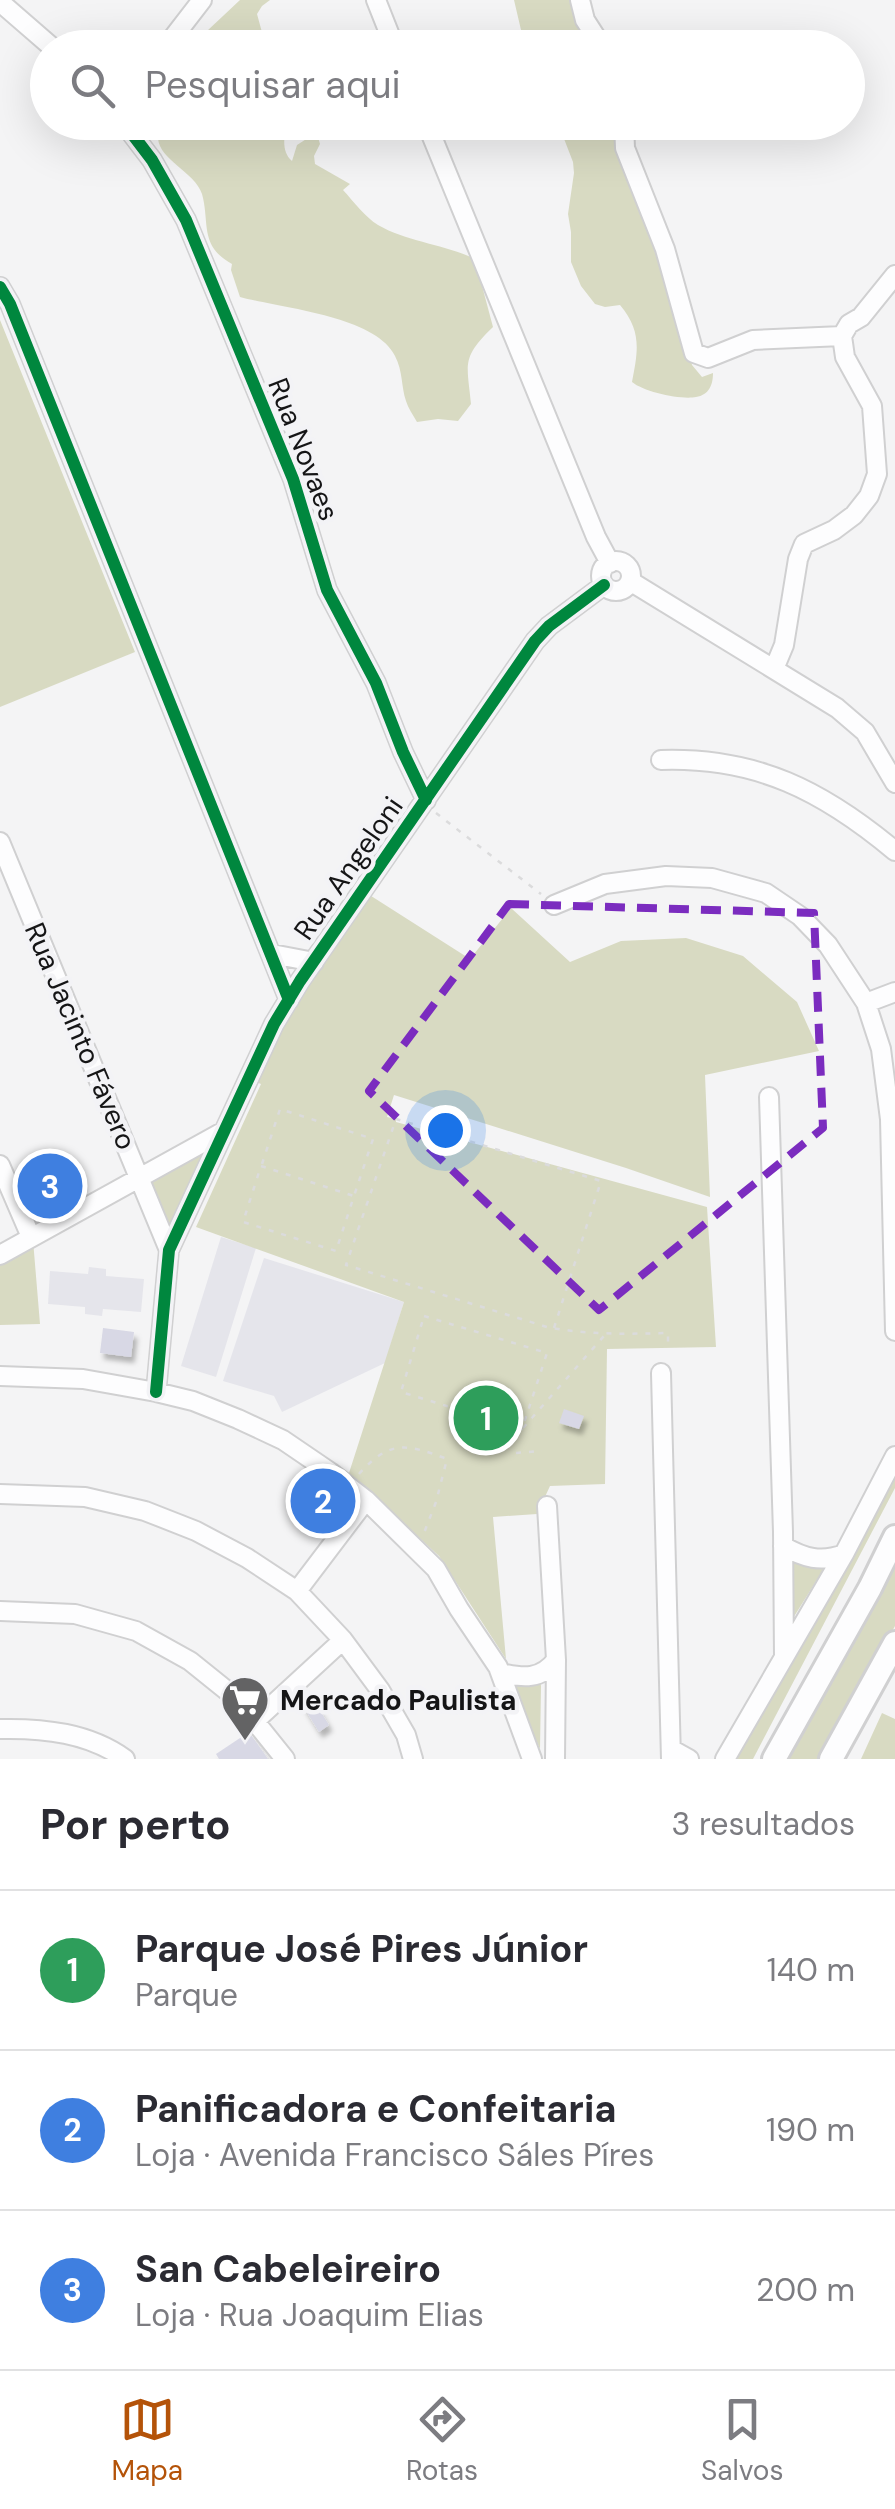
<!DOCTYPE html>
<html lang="pt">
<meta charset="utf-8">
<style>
:root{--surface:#fff;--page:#f2f2f3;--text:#2b2b33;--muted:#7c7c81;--line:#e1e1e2;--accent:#b45309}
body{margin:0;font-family:"DM Sans",sans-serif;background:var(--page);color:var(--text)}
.you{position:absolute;left:445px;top:1130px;width:35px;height:35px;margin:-25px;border:8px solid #fff;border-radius:50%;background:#1a73e8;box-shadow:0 0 0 15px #1a73e833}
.badge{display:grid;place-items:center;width:65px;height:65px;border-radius:50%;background:var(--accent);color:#fff;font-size:32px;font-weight:700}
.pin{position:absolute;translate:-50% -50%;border:5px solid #fff;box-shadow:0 2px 10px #0006}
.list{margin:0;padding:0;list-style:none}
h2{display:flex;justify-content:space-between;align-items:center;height:130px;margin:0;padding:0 40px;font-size:42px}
h2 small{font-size:32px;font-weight:400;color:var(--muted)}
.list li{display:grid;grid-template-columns:65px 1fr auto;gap:30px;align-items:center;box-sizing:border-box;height:160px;padding:0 40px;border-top:2px solid var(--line)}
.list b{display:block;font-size:38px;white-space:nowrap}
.list p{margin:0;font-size:32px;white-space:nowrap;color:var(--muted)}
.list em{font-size:32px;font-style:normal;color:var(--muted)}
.icon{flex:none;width:55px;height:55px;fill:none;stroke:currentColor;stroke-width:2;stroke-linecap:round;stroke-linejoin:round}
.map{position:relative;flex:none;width:895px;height:1759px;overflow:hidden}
.search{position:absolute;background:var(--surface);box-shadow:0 10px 40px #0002;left:30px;right:30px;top:30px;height:110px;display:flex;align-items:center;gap:25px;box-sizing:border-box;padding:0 35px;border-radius:55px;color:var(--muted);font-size:38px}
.sheet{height:610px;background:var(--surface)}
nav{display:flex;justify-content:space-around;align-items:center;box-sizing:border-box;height:140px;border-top:2px solid var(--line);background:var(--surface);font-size:28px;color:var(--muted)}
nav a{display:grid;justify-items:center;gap:5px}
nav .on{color:var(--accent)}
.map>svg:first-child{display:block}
.built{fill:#e5e5eb}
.green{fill:#d8dac2}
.building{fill:#d8d8e5;filter:url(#shadow)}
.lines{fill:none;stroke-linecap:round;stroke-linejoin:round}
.minor-casing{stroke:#d0d0d1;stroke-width:22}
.major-casing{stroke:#d0d0d1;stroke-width:28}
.path{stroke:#dbdbdc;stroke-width:2.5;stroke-dasharray:5 8;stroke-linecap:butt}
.minor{stroke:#fdfdfe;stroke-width:18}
.major{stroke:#fdfdfe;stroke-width:22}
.cycleway-casing{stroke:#f3f3f6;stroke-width:19}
.cycleway{stroke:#00873e;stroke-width:12}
.marked{fill:none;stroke:#7b2cbf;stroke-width:8;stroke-dasharray:20 12;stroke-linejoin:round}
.labels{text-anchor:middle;stroke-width:9;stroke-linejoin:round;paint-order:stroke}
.street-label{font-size:28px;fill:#151516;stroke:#f3f3f6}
.poi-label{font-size:28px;font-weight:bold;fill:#151516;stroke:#f3f3f6;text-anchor:start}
</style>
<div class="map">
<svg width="895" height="1759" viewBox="0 0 895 1759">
<defs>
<filter id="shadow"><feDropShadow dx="3.5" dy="6" stdDeviation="2.5" flood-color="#0004"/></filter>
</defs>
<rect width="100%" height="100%" fill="#f4f4f5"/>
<!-- built -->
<path class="built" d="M221,1237L256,1248L216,1377L181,1366Z
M264,1258L404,1302L385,1363L282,1412L274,1396L223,1381Z
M89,1267L106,1269V1276L144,1279L141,1312L103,1309L102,1316L85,1314V1307L48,1304L50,1271L88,1274Z"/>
<!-- green -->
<path class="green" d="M240,0H270L262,6L257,14L263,36L261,47H190Z
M514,0H573L589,47H525Z
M161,123H287C284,135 281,152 292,161L297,145L311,136L318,137L320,144L314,156L315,164L350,184L343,190C354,202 365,217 378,225C409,243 447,244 479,261L481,282L493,327C461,358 467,363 471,404L458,421L438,419L417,422C413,415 408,408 406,401C401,386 403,371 395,356C376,316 280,308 240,297L231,270L232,264C199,246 210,223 202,194C195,172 159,160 158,138C158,133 160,128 161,123Z
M550,123H615L624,161L657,245L684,328L692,365L702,377L713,373C713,385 709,395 696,397C681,400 644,392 632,382C638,351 642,331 620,305L605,307L595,304L581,286L571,262V232L568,214L574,173L573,162L561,131Z
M0,320L135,652L0,707Z
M368,894L470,959L511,908L570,962L621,941L686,938L743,956L797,1002L819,1051L705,1075L710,1197L626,1168L394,1095L387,1117L396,1119V1122L707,1207L716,1347L607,1349L605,1484L550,1486L537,1514L493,1517L506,1659L439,1556L349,1473L404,1302L196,1227L261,1084L256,1082L280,1028L327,960Z
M217,1139L169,1241L144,1177Z
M33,1240L40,1324L0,1325V1259Z
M895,1463V1488L753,1759H734Z
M787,1552L825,1567L790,1623Z
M895,1556V1626L821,1759H784Z
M540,1680L541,1686L540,1749L511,1685Z
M882,1713L895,1719V1759H861Z"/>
<!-- building -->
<path class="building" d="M71,1171L75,1181L30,1201L25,1191Z
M103,1328L134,1332L131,1357L100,1353Z
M564,1409L584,1416L579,1429L559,1423Z
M317,1483L342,1499L329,1519L304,1503Z
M310,1695L329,1725L319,1732L300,1701Z
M249,1732L268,1759H219L216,1754Z"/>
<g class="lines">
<!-- minor casing -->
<g class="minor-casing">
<path id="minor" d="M376,0L395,48
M580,0L585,20L603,48
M0,2L53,48
M165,48L202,0
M123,122L152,160L186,220L293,479L327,590L376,683L403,752L426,800
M426,122L596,537L610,563
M624,122L625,148L665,249L694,353L708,358L753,340L842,336
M0,287L10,304L289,1000
M601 576a15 15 0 1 1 30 0a15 15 0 1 1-30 0Z
M630,581L837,708L865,732L895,783
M774,669L784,645L798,559L804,544L834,530L854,515L869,496L877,474L872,406L845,357L842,336L849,324L861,317L895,275
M661,760C757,757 823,791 895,851
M0,842L169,1250
M554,905L605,884L666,876L712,878L766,893L800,916L828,945L866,1003L881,1049L890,1119L895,1331
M272,954L314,962
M866,1003L895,992
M769,1097L783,1532L784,1657
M0,1165L31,1237
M0,1255L224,1131
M661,1373L671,1759
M0,1376L83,1379L156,1392L193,1401L238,1419L283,1440L330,1472L366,1500L436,1569L459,1609L498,1667L532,1759
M156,1392L169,1250L274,1024L300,981L535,641L549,626L604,585
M0,1494L85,1497L145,1511L196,1531L247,1558L297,1591L343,1640L380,1690L406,1735L413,1759
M547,1506L556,1660L555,1759
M783,1546C804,1558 821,1563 844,1554
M297,1591L366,1500
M0,1611L75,1614L136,1631L190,1661L236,1698L285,1759
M501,1673C523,1678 541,1680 556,1660
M255,1721L343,1640
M0,1729C44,1728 89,1733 125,1759
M671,1749L689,1759
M725,1759L844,1554L895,1456"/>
</g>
<!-- major casing -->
<g class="major-casing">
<path id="major" d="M774,1759L870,1588L895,1537
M831,1759L895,1643"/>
</g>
<!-- path -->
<path class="path" d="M436,813L541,894
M262,1164L280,1109L373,1139L354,1196
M261,1166L354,1196L336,1251L243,1222Z
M424,1316L547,1353L522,1429L401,1392Z
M554,1328L601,1181L396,1119L346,1265L547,1327C587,1335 627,1334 668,1333V1346
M523,1428L604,1336
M516,1453L542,1451
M359,1474C390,1439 407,1444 447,1459L436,1502L424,1533"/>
<!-- minor -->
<use href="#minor" class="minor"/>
<!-- major -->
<use href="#major" class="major"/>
<!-- cycleway casing -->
<g class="cycleway-casing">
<path id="cycleway" d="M123,122L152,160L186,220L293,479L327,590L376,683L403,752L426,800
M0,287L10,304L289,1000
M156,1392L169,1250L274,1024L300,981L535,641L549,626L604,585"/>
</g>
<!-- cycleway -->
<use href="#cycleway" class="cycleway"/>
</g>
<!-- marked area -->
<path class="marked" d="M509,904L814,913L823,1128L599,1310L369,1091Z"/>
<!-- icons -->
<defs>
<g id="supermarket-pin" transform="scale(2.5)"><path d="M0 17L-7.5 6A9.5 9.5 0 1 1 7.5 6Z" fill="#636364" stroke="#f3f3f6"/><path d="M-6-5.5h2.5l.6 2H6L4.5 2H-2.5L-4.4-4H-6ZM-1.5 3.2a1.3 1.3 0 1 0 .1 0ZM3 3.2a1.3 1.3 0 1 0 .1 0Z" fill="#fff"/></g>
</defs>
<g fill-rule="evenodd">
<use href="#supermarket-pin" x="245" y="1700"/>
</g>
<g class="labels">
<!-- street labels -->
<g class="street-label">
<text transform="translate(304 449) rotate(69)" y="10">Rua Novaes</text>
<text transform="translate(348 868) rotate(-55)" y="10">Rua Angeloni</text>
<text transform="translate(81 1036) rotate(67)" y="10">Rua Jacinto Fávero</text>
</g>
<!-- poi labels -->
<g class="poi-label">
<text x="280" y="1710">Mercado Paulista</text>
</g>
</g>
</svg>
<div class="you"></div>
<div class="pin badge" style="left:486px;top:1418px;background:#2e9e5b">1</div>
<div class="pin badge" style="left:323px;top:1501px;background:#3f7fe0">2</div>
<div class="pin badge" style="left:50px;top:1186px;background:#3f7fe0">3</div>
<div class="search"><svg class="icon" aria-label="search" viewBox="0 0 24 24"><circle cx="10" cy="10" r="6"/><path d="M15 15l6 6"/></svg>Pesquisar aqui</div>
</div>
<section class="sheet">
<h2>Por perto<small>3 resultados</small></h2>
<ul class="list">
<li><span class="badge" style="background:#2e9e5b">1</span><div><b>Parque José Pires Júnior</b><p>Parque</p></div><em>140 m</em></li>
<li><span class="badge" style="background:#3f7fe0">2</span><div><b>Panificadora e Confeitaria</b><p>Loja · Avenida Francisco Sáles Píres</p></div><em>190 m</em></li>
<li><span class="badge" style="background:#3f7fe0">3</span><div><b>San Cabeleireiro</b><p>Loja · Rua Joaquim Elias</p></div><em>200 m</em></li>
</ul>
</section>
<nav>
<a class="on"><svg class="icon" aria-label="map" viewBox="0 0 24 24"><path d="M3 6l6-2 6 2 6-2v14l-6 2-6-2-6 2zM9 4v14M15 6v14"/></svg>Mapa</a>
<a><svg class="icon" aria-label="directions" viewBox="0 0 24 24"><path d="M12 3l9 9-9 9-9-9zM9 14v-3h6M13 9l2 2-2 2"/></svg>Rotas</a>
<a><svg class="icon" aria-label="saved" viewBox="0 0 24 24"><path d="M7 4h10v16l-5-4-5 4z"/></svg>Salvos</a>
</nav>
